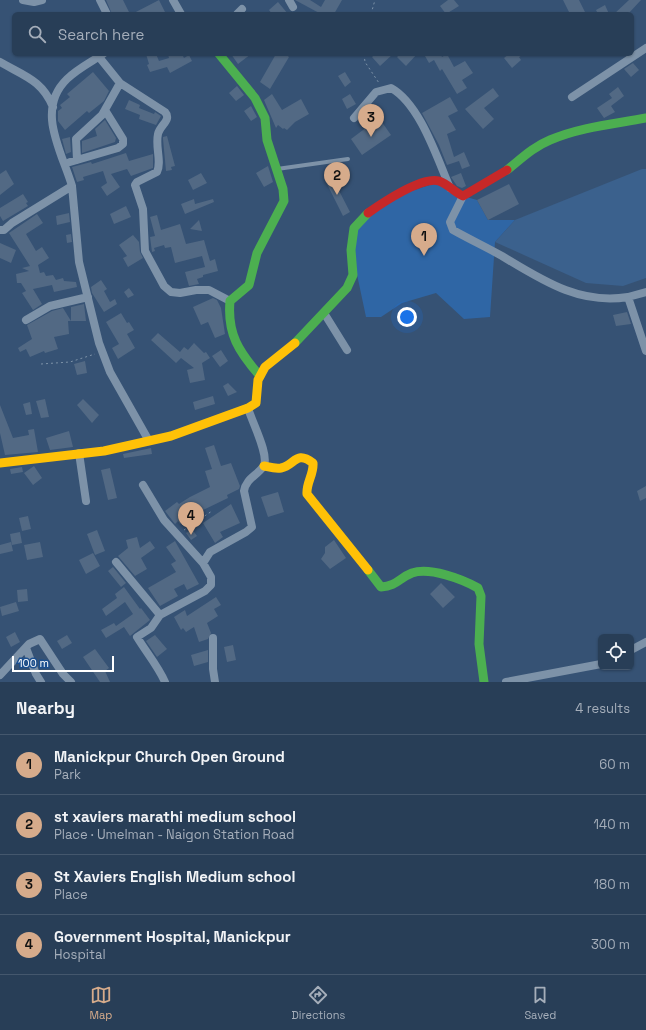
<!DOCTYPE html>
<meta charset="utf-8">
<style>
:root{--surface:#283e57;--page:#30455d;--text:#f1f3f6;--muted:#a5aeba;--line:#44576d;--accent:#d6ab8b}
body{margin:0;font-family:"Space Grotesk",sans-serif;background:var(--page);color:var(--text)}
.controls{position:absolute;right:12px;bottom:12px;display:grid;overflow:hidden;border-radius:6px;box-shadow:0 1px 3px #0004}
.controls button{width:36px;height:36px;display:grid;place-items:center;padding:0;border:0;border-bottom:1px solid var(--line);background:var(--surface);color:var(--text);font:20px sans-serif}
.scale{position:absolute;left:12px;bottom:10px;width:102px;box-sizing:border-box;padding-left:4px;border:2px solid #fff;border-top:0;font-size:11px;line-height:14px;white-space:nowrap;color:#fff;-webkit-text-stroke:3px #1b4f8f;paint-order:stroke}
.you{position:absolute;left:407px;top:317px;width:14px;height:14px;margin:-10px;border:3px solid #fff;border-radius:50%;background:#1a73e8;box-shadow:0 0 0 6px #1a73e833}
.badge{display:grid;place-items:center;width:26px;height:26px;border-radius:50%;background:var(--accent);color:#111;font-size:13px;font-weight:700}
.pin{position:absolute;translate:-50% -33px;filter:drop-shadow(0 1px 2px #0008)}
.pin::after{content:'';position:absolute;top:21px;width:14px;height:12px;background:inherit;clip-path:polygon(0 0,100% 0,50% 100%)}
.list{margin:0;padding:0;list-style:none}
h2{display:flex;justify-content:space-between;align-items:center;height:52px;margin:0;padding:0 16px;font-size:17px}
h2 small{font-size:13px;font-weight:400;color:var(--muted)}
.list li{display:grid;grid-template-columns:26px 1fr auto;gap:12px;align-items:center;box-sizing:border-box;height:60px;padding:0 16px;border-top:1px solid var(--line)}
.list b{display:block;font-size:15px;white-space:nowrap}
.list p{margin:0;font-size:13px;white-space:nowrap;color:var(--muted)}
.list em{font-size:13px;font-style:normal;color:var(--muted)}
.icon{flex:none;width:22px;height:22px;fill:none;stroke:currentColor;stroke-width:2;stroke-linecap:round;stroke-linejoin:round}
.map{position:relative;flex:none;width:646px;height:682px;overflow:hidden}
.search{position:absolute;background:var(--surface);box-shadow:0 1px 3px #0004;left:12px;right:12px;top:12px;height:44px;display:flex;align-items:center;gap:10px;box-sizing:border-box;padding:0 14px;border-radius:6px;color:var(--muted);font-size:15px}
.sheet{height:292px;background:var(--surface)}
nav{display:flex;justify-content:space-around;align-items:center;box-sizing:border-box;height:56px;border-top:1px solid var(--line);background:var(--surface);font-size:11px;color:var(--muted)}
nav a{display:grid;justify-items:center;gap:2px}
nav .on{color:var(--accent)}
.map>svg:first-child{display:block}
.green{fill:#2f66a5}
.water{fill:#3b618d}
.building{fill:#526984}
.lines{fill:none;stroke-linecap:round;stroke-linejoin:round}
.path{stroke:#7d92a8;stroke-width:1;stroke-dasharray:2 3;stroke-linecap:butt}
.lane{stroke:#7d92a8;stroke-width:4}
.street{stroke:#7d92a8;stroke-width:8}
.fast{stroke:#4caf50;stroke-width:9}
.slow{stroke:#ffc107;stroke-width:9}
.jam{stroke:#c62828;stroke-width:9}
</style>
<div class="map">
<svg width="646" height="682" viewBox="0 0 646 682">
<rect width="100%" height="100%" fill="#365274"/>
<!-- green -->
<path class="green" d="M439,182L463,196L477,200L488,220H515L495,242L490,317L464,319L436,293L402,303L381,317H366L355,265L353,227L399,195Z"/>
<!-- water -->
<path class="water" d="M642,169H646V278L623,286L586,283L495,242L515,220Z"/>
<!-- building -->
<path class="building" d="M106,0H123L130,14H112Z
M159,0L166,14H132Z
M295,0H310L321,7L325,0H342L334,14H321Z
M448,0H454L459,6L446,14L440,6Z
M563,0H579L586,14H570Z
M629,0H641L628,14H614Z
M278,2L288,14H272L269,10Z
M605,5L609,14H598L596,10Z
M146,54H156L159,61L169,58L168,54H182L184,58L189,55L192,61L170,73L167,67L150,72L147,65L149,64Z
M231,54H251L238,64Z
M276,54H285L289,57L270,89L260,82Z
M375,54H393L380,66L372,57Z
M400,54H417L406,66L397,57Z
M429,54H443L441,55L442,57L447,54L454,67L465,61L473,73L462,80L467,88L457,94L442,69L440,71L434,60L429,63L425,56Z
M509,54H524L519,57L521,60L512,68L504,58Z
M633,63L639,70L631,77L624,69Z
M93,72L109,91L104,101L89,113L87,111L65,130L58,121V111L62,108L60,105L70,97L67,94Z
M345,72L351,82L345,87L338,76Z
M237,86L244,95L236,101L229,93Z
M618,87L624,96L611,106L615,112L604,118L597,108L612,98L609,94Z
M493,88L499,96L484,108L494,119L483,129L465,109Z
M272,94L282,110L301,99L309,114L295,122L287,130L284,128L283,129L278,125L276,128L264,100Z
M350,94L356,104L347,109L342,99Z
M450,97L458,111L448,116L456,130L447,134L454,157L464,152L470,166L462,169L459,161L447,165L439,145L422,113Z
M129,100L140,105L139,108L154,114L155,112L161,116L156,125L139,119L140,115L125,109Z
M251,106L257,117L251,121L244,111Z
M379,118L391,135L362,155L351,139Z
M105,120L116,138L115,142L82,153V141L97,136L95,129Z
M167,136L175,166L171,167L172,170L166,171L163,139V137Z
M70,137L71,152L66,154L62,139Z
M126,153L129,161L153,154V168L131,176L127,169L111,174L120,187L107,196L101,187L107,183L103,171L83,177L84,180L77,182L72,167L91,162L92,164Z
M268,166L273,182L264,187L256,173Z
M6,170L14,184L0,195V174Z
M201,173L207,183L193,190L188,180Z
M461,173L466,186L462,188L457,186L451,177Z
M331,175L350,212L343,216L324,178Z
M509,184L519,204L488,220L477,200Z
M23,194L28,202L26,203L28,206L3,221L0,216V208Z
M194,199L195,204L213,199L214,202L185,214L181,204Z
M126,206L131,217L114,224L110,214Z
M69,213L70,222L57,225L56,216Z
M37,214L43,223L26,234L36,251L42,247L49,258L38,265L40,273L44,272L46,276L53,275L56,280L63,278L64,281L76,282L77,287L54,292L52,285L33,289L42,304L33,310L22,293L26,291L21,283H17L16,274L29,271L22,268L30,266L9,233Z
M157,215L161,230L180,224L186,244L204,240L210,261L215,259L218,271L203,275V277L197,279L199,284L189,286L185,272L205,267L202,256L175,263L171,247L165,248L164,245L154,248L155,251L152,252L150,237L155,236L150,217Z
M199,220L202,231L190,229Z
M71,234L72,242L67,243L66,235Z
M133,235L139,242L140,252L143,258L128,267L123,258L127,256L119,245Z
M0,243L16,250L11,263L0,258Z
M101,280L107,289L104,291L110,302L115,299L117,304L104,312L92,293L91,287Z
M129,288L134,295L128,298L124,292Z
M213,298L217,300L221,308L225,334L215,338L208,322L201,325L193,307Z
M84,304L86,321H68L69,334L54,337L58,349L45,353L44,351L30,357L26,349L20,352L18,348L32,339L27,325L52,311L63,308L71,321V307Z
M627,312L631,324L616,326L613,315Z
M121,313L127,323L129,322L134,330L127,334L135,348L118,359L112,348L119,344L106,322Z
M158,333L180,352L184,347L188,350L194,343L204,353L206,352L210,358L202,363L205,380L190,383L187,370L194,368L181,358L176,363L151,340Z
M221,350L228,361L220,367L212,356Z
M85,361L87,373L77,375L74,364Z
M228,383L237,392L228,396L223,386Z
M213,396L215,404L195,410L193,402Z
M45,399L49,417L41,418L36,401Z
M83,399L99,415L92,423L77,405Z
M30,402L32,414L26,415L23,404Z
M0,405L13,438L29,435L28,430L34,429L38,452L5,455L0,433Z
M69,431L73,447L50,450L46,438Z
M214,445L221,466L231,463L240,486L239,489L227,495L228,498L199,512L180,524L178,521L175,524L165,511L177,502L179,504L190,497L210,487L205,471L212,469L205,448Z
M151,448L152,454L124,458L123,454Z
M34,466L42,478L33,485L24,473Z
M22,467L23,472L11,474L10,469Z
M110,468L117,498L108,500L101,470Z
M646,486V498L640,501L637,491Z
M278,492L284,512L268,517L261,497Z
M231,504L240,523L220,532L223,537L215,543L203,523Z
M28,516L31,529L22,531L19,518Z
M192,529L197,536L191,540L186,533Z
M97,530L105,551L95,555L87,534Z
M20,532L22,543L12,545L10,534Z
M137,537L140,548L150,541L155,548L141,558L147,569L135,576L118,556L128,548L126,540Z
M334,540L346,558L330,569L321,559L325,553V547Z
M175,541L199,584L187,590L184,584L174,589L178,596L160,606L148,588L176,572L171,564L176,561L166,547Z
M11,542L13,551L0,554V545Z
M40,542L43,557L27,560L24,545Z
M93,553L100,566L86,574L79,560Z
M113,567L126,583L121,587L108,571Z
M441,583L455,597L443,608L430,594Z
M124,587L140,609L141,608L150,620L130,636L124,627L106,638L101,630L114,623L116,626L133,614L125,602L106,616L102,609L117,598L115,594Z
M27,589L28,601L18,602L17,590Z
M216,597L221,605L214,609L218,616L207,623L211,633L208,639L199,642L194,627L186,632L183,628L181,630L174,617L185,610L187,616Z
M16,602L19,611L2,616L0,607Z
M15,632L20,642L11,647L6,637Z
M67,635L72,643L62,649L57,641Z
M155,635L167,649L157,657L146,641Z
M233,645L236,660L227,662L224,647Z
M95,649L109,668L105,671L110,682H100L83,657Z
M208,650V662L194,666L191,655Z"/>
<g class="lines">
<!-- path -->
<path class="path" d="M371,14L375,0
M364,54L365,62L379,83
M41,364L70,362L95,354
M184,530L212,511"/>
<!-- lane -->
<path class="lane" d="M277,169L348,159"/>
<!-- street -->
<path class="street" d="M23,0L34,2L42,0
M100,0L107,14
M173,0L181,14
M289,0L293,7
M237,14L242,9
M99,57L120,83L165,112C172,120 160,125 158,134C155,147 162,162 157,172L137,182L135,185L143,209L145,251L164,286L171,292L180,293L196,290H209L230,301
M0,62C24,76 42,80 53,107
M572,97L646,48
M354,118L376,92L391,88C420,104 437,158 450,188
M77,160L76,139L102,115L120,83
M70,162L118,148L123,144V139L105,110
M72,186L79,262L99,343L110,372L149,441
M463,196L450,222L453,230C469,239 486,247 502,256C542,280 579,305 628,297L646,351
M0,230H4L12,223L72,186C62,152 35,110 67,79C77,69 91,62 103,54
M628,297L646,292
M324,313L347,350
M26,320L50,306L88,297
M79,453L86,501
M143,485L164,520L203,563
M116,562L160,615
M213,638V669L215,682
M26,648L36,674L41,682
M631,650L646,642
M0,675L29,644L40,639L63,674L71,682
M165,682C158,666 146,652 137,637L151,628L160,615L205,591L211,585V577L203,563L210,552L246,532L252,527L244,491C246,479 256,476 263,467C271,457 251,420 248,408
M506,682L601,664"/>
<!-- fast -->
<path class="fast" d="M219,54L255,98L265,118L267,140L283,189L284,201L257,253L249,285L230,301C227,334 239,352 260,376
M507,170C521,159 533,147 550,140C580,127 614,124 646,118
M295,343L347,288L353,275L351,250L354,228L368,213
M368,570L381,587C397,586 399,578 412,573C430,567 462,579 478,588L481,596L479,644L484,682"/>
<!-- slow -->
<path class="slow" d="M0,463L104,451L171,436L248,408L256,403L258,380L265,367L295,343
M264,466C269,467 275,469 281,468C295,465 296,450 313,463C314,474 306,483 307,494L368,570"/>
<!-- jam -->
<path class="jam" d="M368,213C382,203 422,176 439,181C448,184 454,192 463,196L507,170"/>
</g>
</svg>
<div class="controls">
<button><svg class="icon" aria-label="locate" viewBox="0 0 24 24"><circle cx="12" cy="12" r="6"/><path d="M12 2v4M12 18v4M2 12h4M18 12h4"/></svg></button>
</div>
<div class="scale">100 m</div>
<div class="you"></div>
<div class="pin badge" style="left:424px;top:256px">1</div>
<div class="pin badge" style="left:337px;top:195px">2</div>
<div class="pin badge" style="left:371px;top:137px">3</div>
<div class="pin badge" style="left:191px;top:535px">4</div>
<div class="search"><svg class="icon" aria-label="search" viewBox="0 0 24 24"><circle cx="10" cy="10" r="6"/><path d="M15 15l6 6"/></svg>Search here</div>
</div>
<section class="sheet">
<h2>Nearby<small>4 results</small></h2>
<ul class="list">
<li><span class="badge">1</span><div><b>Manickpur Church Open Ground</b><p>Park</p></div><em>60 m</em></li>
<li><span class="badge">2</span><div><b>st xaviers marathi medium school</b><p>Place · Umelman - Naigon Station Road</p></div><em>140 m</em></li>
<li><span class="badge">3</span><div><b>St Xaviers English Medium school</b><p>Place</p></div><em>180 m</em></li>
<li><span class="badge">4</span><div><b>Government Hospital, Manickpur</b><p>Hospital</p></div><em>300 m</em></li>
</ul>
</section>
<nav>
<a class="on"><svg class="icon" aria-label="map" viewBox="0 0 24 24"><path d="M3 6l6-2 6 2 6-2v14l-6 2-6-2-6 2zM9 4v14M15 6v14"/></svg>Map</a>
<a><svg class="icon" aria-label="directions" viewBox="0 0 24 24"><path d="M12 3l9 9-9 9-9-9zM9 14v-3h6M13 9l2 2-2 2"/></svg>Directions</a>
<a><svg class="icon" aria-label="saved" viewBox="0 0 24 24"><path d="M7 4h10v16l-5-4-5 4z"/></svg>Saved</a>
</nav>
